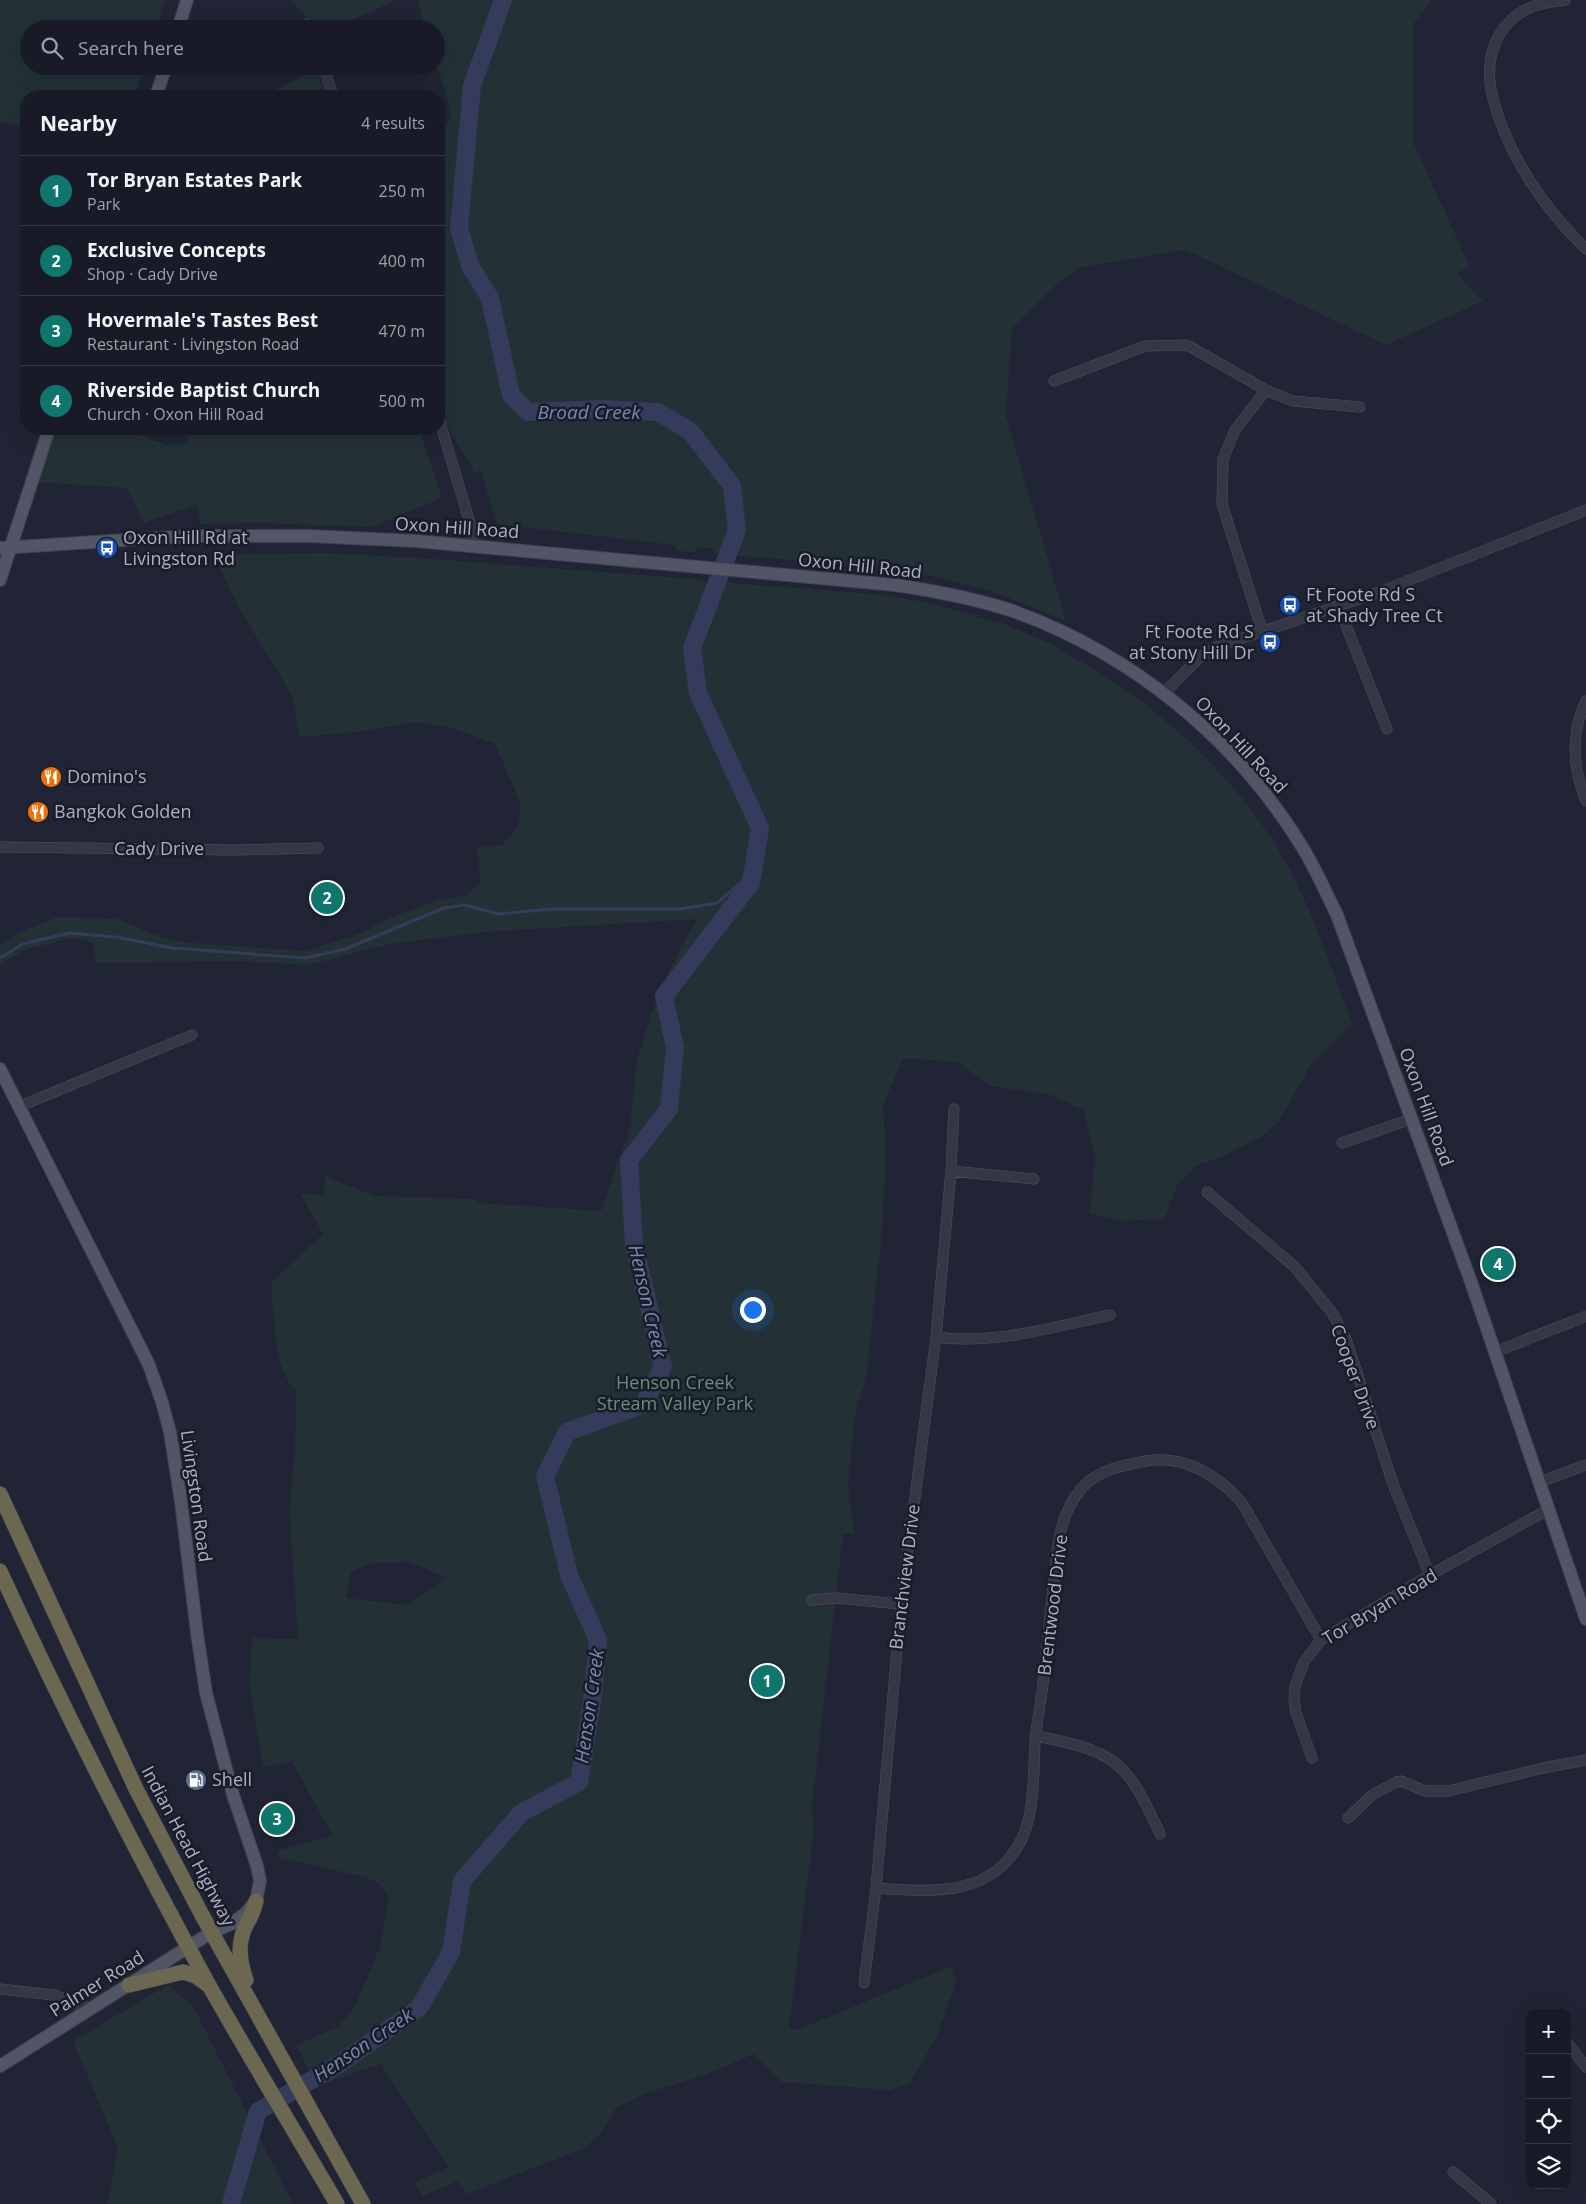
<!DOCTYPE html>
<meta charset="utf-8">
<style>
:root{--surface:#181b27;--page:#21242f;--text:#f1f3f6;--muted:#9fa1a7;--line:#363944;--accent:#0f766e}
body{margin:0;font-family:"Open Sans",sans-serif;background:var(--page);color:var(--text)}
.controls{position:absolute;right:15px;bottom:15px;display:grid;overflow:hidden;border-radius:10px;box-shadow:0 5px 20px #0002}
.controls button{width:45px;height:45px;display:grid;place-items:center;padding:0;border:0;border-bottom:1px solid var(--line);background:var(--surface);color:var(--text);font:25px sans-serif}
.you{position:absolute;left:752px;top:1309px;width:18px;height:18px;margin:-12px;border:4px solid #fff;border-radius:50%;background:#1a73e8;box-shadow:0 0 0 8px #1a73e833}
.badge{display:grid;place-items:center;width:32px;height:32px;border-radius:50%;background:var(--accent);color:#fff;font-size:16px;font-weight:700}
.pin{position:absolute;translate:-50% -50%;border:2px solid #fff;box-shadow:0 1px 5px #0006}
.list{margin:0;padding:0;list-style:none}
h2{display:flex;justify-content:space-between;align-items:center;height:65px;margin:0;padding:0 20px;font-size:21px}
h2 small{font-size:16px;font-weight:400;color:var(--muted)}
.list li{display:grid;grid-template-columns:32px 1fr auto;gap:15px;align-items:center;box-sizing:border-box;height:70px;padding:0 20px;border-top:1px solid var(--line)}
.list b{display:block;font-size:19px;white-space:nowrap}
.list p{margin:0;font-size:16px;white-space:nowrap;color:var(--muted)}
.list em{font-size:16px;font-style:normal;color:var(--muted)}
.icon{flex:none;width:28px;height:28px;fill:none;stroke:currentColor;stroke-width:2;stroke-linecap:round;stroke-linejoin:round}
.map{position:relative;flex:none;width:1586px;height:2204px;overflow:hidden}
.search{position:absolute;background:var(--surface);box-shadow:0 5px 20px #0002;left:20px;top:20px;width:425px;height:55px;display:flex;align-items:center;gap:12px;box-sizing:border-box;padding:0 18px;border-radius:28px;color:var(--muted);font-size:19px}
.panel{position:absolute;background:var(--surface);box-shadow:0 5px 20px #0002;left:20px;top:90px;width:425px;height:345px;border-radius:20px}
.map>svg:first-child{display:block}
.green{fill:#233136;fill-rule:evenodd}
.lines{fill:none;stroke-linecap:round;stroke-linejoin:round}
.stream{stroke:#353c5b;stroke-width:3}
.river{stroke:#353c5b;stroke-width:18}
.minor-casing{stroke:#4e5160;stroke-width:11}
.major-casing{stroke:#3d404f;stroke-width:14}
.highway-casing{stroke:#3b3e4d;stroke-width:16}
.minor{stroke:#343745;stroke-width:10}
.major{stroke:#515565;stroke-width:12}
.highway{stroke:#6b6751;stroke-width:15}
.labels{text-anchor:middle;stroke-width:5;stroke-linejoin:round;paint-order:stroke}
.street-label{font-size:18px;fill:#aeb1c2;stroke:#191c29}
.poi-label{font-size:18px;fill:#aeb1c2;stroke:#191c29;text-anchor:start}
.park-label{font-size:18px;fill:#67917a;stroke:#191c29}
.water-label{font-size:19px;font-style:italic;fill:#7f88ad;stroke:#191c29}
</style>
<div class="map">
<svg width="1586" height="2204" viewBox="0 0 1586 2204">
<rect width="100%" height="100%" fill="#202434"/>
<!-- green -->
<path class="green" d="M0,0H165L156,29H29V66H145L135,96H26V127L0,122Z
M292,0H396C374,10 339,29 315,29Z
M417,0H1432L1413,24V142L1470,267L1457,273L1483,301L1386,345L1186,250L1082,267L1060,281L1012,328L1006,416L1066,621L994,592L922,573L842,564L714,554L715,549L698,547L696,552L677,551L674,545L497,524L481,471L475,473L444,420L439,402V143L450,117L449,104L436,63V29H426Z
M317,69L325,96H267L271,92Z
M55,429H121L168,445L186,443L190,429H419L442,498L370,527L260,523L200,524L198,504L144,523L127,488L37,482Z
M326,553L420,558L694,579L706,582L707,581L884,595L930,603L1004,624L1058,647L1057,649C1072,657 1088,665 1103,675C1173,719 1243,787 1284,859C1313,911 1331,968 1352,1023L1311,1064L1280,1120L1263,1136L1221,1157L1195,1166L1176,1187L1165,1219L1119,1221L1090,1213L1095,1154L1083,1110L1052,1095L992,1086L957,1062L903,1058L883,1105L886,1154L882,1232L866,1380L856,1410L848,1484L854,1534H843L812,1807L814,1830L789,2028L787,2029L797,2030L952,1966L957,1980L938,2034L910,2083L890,2090L782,2082L754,2054L702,2076L647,2093L616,2108L600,2134L585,2148L466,2194L457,2181L423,2196L415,2183L448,2167L381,2064L317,2086L296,2045L338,2027L354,2008L380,1947L389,1898L379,1883L365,1877L279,1858L276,1851L333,1836L292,1762L263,1767L249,1686L252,1638L298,1639L289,1510L295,1449L296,1391C272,1367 274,1315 271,1283L323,1234L300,1193L324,1195L325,1176L375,1196L472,1199L481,1203L601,1211L630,1127L637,1060L651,1014L672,965L697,919L485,932L390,944L308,965L236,961L96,963L93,942L70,938L24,950L0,965V946L23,931L57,917L118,919L149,933L181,942L306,951L361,933L385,920L438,900L465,896L481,883L477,847L502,845L517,828L521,804L495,744L456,729L416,722L357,732L299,737L292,695L240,610L213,554ZM409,1562L447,1578L406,1605L346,1598L351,1572L373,1563Z
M168,1985L193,2006L293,2204H107L118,2148L73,2041Z"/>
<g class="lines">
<!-- stream -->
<path class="stream" d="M0,958L23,944L69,933L116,937L172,948L305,958L345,949L444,908L465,905L498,914L552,909H681L717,903L753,872"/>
<!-- river -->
<path class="river" d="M231,2204L258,2111L338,2065L419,2008L451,1952L462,1881L521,1813L579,1782L593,1695L598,1640L569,1575L545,1476L567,1432L644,1404L663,1366L634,1245L629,1160L669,1109L675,1048L664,996L751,883L760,828L698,693L692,648L737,530L732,486L691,432L658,412L601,409L528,412L511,395L490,298L470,266L459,228L472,86L503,0"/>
<!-- minor casing -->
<g class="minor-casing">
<path id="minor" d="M1565,0C1554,2 1542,3 1532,7C1515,13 1501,28 1495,44C1485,69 1490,93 1499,118C1517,169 1547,211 1586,249
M306,24L308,29
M323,66L333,96
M1054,381L1145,346L1187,345L1266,390L1293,401L1360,407
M439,419L473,533L471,546
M1338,605L1387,729
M1262,630L1222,504L1223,459L1235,430L1266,390
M1164,693L1200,657L1216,647L1377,593L1586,510
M1586,701C1570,734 1573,768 1586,801
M0,847L235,850L318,848
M18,1107L192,1035
M1342,1143L1411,1119
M951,1171L1034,1179
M1207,1192L1295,1267L1333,1314L1346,1339L1393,1484L1430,1575
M936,1337C994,1345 1053,1327 1110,1315
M1495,1352L1586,1316
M1540,1482L1586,1465
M812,1600L835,1598L901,1604
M1036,1736C1114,1751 1127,1760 1160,1834
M1312,1758L1296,1713L1294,1698L1295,1686L1304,1662L1321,1640L1430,1575L1549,1509
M1348,1818L1372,1795L1396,1782L1401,1781L1425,1791H1449L1543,1768L1586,1760
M876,1888C924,1891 979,1898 1012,1855C1036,1825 1033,1778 1035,1742C1037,1719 1042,1697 1044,1675C1047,1646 1050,1617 1053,1588C1057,1554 1057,1516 1082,1488C1097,1470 1124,1465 1146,1461C1184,1454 1219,1476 1242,1503L1321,1640
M864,1983L876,1888L901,1604L936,1337L951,1171L954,1109
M0,1989L54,1995L91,2009
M1567,2042L1586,2067
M1453,2172L1491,2204"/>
</g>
<!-- major casing -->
<g class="major-casing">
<path id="major" d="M178,29L187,0
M156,96L166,66
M0,548L189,536H309L416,541L895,585C935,591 974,598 1013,611C1132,654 1234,737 1301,845C1315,867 1325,891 1337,915L1471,1282L1586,1619
M0,580L49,429
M0,1069L131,1329L149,1365L162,1402L170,1432L181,1502L197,1633L206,1693L233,1795L257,1866L260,1881L256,1901L245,1914L231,1924L212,1932L0,2066"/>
</g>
<!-- highway casing -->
<g class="highway-casing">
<path id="highway" d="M0,1494L136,1789L202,1915L363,2204
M0,1571C65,1713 136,1852 211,1989C252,2061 295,2132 337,2204
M246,1980C239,1959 237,1942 247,1923C252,1915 254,1910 256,1901
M129,1985L183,1972L196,1976L208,1985"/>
</g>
<!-- minor -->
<use href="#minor" class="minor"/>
<!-- major -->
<use href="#major" class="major"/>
<!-- highway -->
<use href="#highway" class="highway"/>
</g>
<!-- icons -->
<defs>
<g id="bus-disc" transform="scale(1.125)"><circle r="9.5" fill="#1a4fb4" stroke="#191c29"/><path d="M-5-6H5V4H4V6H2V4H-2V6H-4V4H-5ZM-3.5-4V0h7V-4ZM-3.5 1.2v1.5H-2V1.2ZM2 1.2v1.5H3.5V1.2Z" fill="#fff"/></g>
<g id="restaurant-disc" transform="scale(1.125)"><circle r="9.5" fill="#e8710a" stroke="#191c29"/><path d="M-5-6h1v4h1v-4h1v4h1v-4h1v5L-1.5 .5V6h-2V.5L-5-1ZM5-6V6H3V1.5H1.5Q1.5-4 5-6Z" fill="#fff"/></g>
<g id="fuel-disc" transform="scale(1.125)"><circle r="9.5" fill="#5c6f8a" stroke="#191c29"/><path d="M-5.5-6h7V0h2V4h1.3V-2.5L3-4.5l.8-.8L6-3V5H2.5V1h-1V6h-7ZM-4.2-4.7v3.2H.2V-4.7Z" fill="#fff"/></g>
</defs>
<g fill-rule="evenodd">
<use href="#bus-disc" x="107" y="548"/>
<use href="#bus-disc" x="1290" y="605"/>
<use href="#bus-disc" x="1270" y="642"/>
<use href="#restaurant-disc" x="51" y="777"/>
<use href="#restaurant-disc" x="38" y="812"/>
<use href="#fuel-disc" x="196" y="1780"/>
</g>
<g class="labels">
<!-- street labels -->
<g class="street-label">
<text transform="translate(457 528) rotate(4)" y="6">Oxon Hill Road</text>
<text transform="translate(860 566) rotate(6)" y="6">Oxon Hill Road</text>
<text transform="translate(1241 745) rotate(47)" y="6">Oxon Hill Road</text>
<text x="159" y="855">Cady Drive</text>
<text transform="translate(1426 1107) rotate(70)" y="6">Oxon Hill Road</text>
<text transform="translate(1355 1377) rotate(70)" y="6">Cooper Drive</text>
<text transform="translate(196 1496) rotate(82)" y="6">Livingston Road</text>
<text transform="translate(905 1577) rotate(-83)" y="6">Branchview Drive</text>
<text transform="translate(1053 1605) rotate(-83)" y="6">Brentwood Drive</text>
<text transform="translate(1380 1607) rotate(-31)" y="6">Tor Bryan Road</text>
<text transform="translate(188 1846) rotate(62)" y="6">Indian Head Highway</text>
<text transform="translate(97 1984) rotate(-32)" y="6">Palmer Road</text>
</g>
<!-- poi labels -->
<g class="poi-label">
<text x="123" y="544">Oxon Hill Rd at<tspan x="123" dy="21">Livingston Rd</tspan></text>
<text x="1306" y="601">Ft Foote Rd S<tspan x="1306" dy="21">at Shady Tree Ct</tspan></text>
<text x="1254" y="638" text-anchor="end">Ft Foote Rd S<tspan x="1254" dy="21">at Stony Hill Dr</tspan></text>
<text x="67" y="783">Domino's</text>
<text x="54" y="818">Bangkok Golden</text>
<text x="212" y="1786">Shell</text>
</g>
<!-- park labels -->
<g class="park-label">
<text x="675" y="1389">Henson Creek<tspan x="675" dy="21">Stream Valley Park</tspan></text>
</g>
<!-- water labels -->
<g class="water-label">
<text x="589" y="419">Broad Creek</text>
<text transform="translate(648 1301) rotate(77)" y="7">Henson Creek</text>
<text transform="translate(589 1706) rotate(-82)" y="7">Henson Creek</text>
<text transform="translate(363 2045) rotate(-34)" y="7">Henson Creek</text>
</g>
</g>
</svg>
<div class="controls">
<button>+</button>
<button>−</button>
<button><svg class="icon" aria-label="locate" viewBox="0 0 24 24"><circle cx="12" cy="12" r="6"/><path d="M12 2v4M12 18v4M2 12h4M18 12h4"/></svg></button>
<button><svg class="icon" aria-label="layers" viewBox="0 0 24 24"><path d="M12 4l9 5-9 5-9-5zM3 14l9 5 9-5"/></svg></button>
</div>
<div class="you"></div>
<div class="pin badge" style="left:767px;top:1681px">1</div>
<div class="pin badge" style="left:327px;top:898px">2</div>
<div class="pin badge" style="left:277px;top:1819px">3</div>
<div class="pin badge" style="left:1498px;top:1264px">4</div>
<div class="search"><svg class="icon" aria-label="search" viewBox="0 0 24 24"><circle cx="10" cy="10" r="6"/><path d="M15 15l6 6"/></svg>Search here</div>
<section class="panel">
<h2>Nearby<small>4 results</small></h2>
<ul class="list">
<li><span class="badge">1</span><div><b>Tor Bryan Estates Park</b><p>Park</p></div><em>250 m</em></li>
<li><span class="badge">2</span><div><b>Exclusive Concepts</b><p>Shop · Cady Drive</p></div><em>400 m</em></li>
<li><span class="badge">3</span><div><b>Hovermale's Tastes Best</b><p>Restaurant · Livingston Road</p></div><em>470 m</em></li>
<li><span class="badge">4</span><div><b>Riverside Baptist Church</b><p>Church · Oxon Hill Road</p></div><em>500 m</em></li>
</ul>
</section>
</div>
